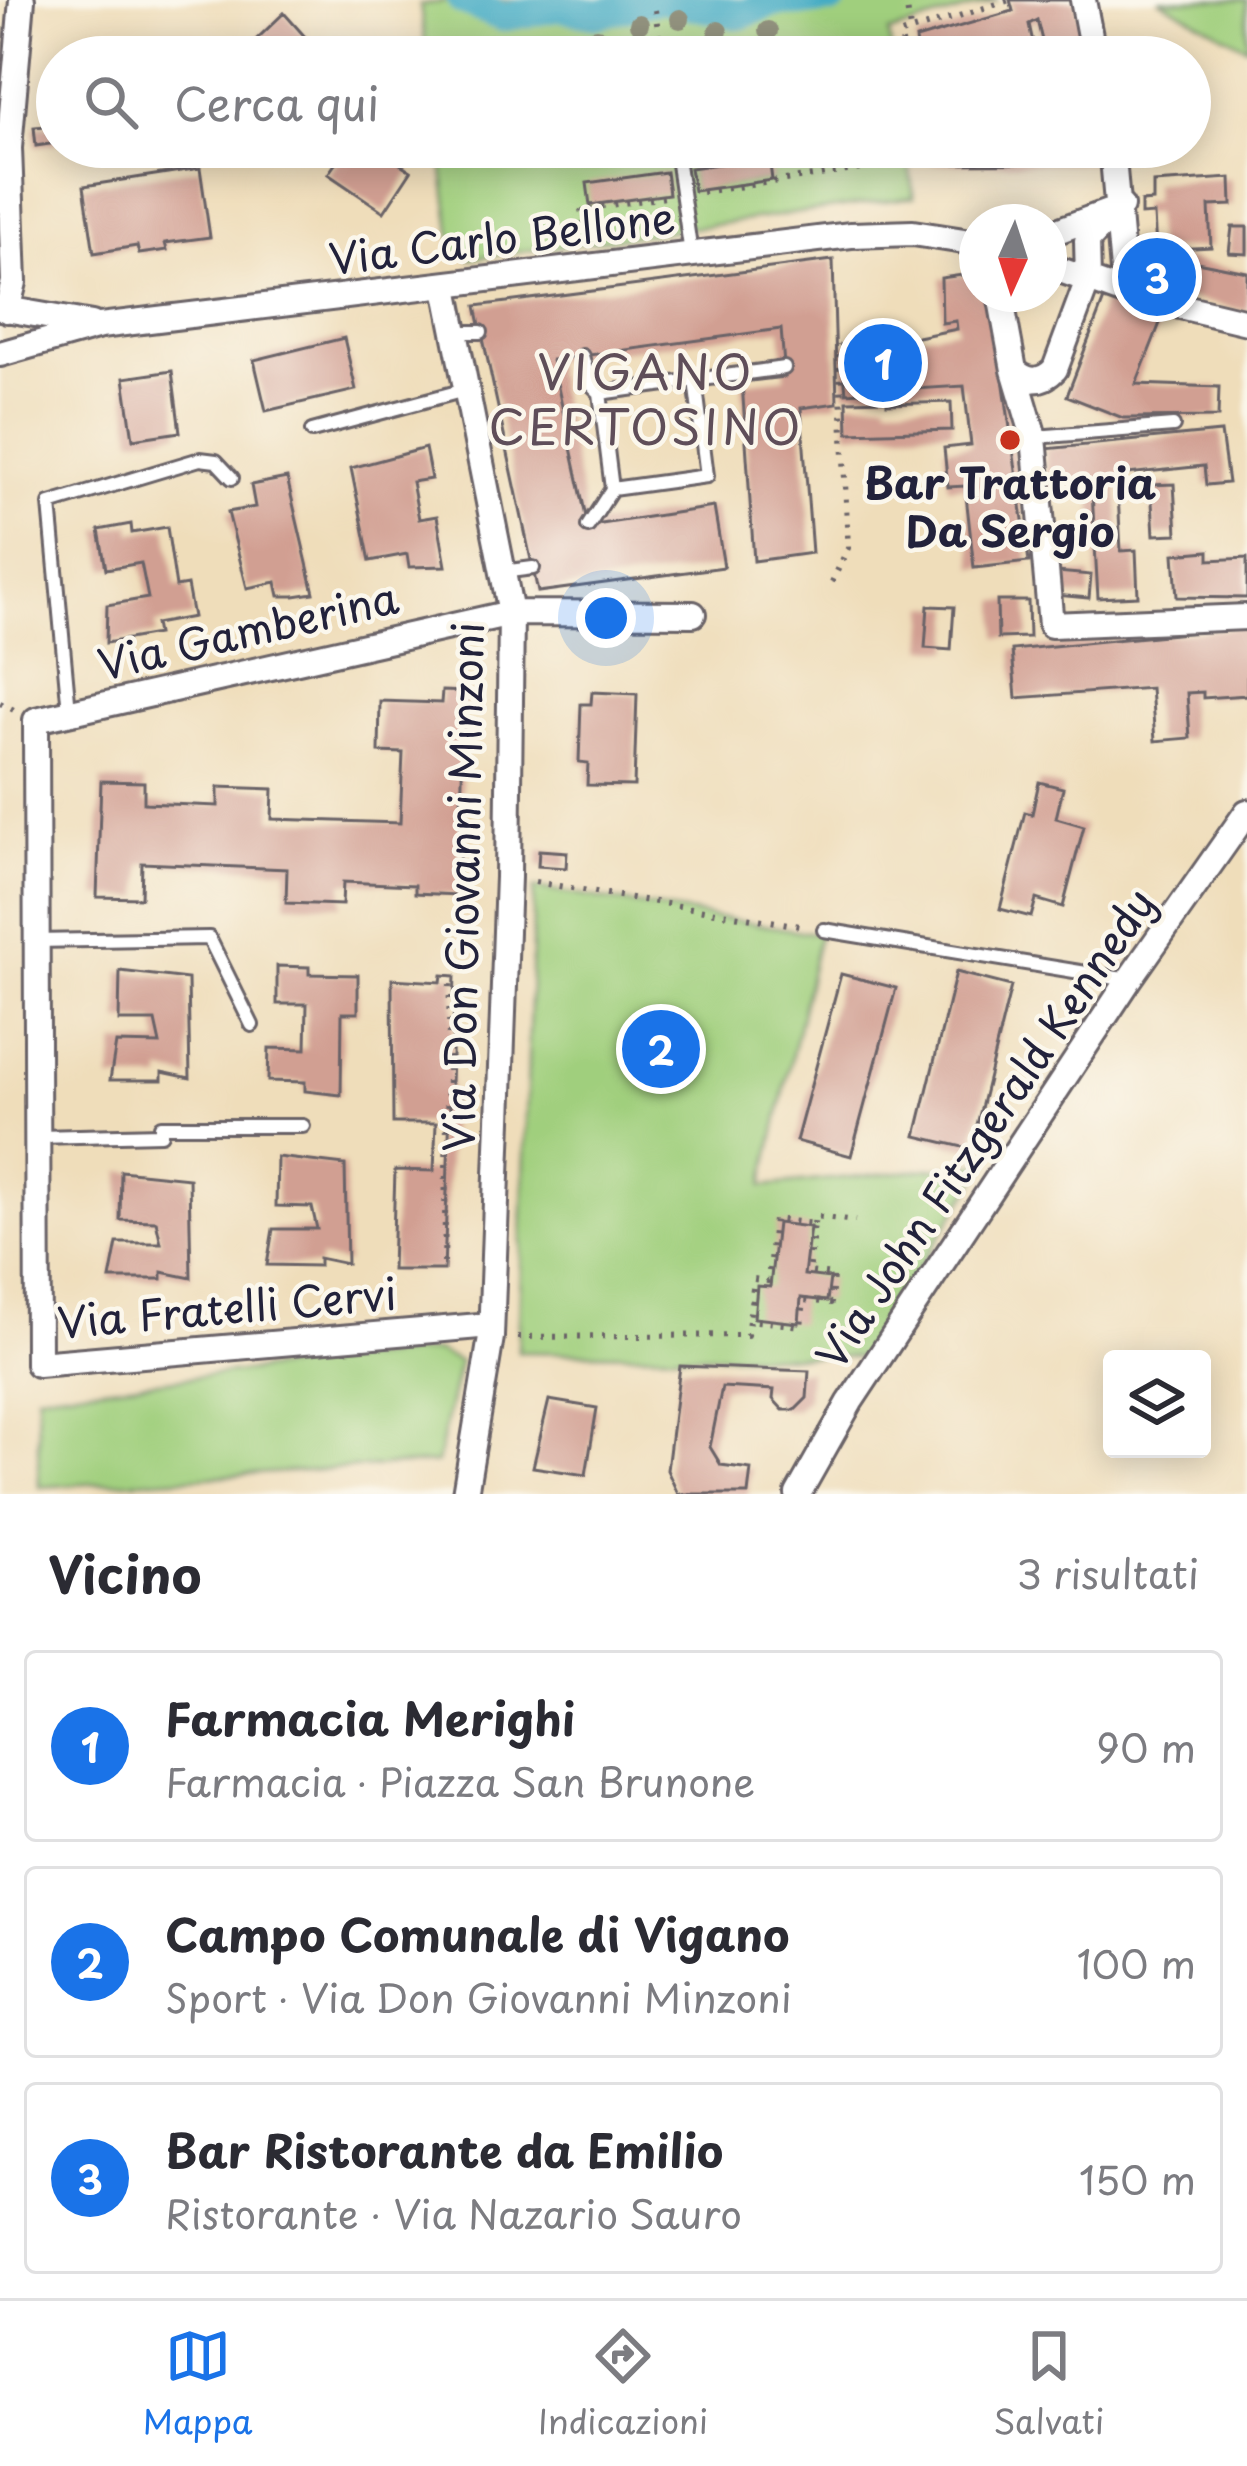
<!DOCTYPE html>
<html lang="it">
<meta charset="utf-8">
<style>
:root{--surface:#fff;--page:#f7f7f7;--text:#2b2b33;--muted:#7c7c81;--line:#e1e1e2;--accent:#1a73e8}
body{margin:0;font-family:"Playpen Sans",sans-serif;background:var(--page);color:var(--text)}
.controls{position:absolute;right:36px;bottom:36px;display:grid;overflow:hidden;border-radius:12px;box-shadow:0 6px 30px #0003}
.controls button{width:108px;height:108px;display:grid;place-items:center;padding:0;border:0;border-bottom:3px solid var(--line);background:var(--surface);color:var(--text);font:60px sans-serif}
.compass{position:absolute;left:959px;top:204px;width:108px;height:108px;border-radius:50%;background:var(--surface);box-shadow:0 6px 30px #0003;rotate:183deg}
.you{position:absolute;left:606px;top:618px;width:42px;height:42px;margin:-30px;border:9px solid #fff;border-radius:50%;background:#1a73e8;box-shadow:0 0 0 18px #1a73e833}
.badge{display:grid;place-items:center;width:78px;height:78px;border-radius:50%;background:var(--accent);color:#fff;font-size:39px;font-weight:700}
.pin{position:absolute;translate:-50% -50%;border:6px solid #fff;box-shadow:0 3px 12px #0006}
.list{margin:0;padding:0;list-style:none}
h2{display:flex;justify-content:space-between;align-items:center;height:156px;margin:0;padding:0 48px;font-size:51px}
h2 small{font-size:39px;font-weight:400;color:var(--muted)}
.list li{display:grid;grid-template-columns:78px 1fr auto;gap:36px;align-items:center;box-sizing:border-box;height:192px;margin:0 24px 24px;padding:0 24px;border:3px solid var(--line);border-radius:12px}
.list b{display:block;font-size:45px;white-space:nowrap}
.list p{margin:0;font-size:39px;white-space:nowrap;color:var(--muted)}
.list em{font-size:39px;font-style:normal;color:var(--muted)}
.icon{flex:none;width:66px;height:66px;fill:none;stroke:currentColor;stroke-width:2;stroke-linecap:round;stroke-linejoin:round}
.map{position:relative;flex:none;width:1247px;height:1494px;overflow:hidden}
.search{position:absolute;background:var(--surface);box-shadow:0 6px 30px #0003;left:36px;right:36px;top:36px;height:132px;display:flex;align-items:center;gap:30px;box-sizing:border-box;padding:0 42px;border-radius:66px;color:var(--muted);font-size:45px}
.sheet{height:804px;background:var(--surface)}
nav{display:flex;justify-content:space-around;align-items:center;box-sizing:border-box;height:168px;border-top:3px solid var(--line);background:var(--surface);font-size:33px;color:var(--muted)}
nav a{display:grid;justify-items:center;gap:6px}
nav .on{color:var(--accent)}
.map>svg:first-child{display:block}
.green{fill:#a0cf7d;stroke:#61785c;stroke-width:3;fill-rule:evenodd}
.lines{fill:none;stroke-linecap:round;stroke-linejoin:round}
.canal{stroke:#44acc4;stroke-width:30}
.building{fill:#d19f92}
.lane-casing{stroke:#6a6367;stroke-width:18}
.street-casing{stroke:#6a6367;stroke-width:30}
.path{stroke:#6a6367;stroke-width:6;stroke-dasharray:3 9;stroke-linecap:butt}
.lane{stroke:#fff;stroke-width:12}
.street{stroke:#fff;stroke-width:24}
.tree{fill:#93937f}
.poi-dot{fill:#c8321e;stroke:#fbf7ec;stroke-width:4.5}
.labels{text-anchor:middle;stroke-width:9;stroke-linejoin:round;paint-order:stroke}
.street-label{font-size:42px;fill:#22223b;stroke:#fbf7ec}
.poi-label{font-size:42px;font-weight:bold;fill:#22223b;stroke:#fbf7ec}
.quarter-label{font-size:48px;letter-spacing:3px;fill:#5f4e59;stroke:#fbf7ec}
</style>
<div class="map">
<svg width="1247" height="1494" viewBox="0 0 1247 1494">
<rect width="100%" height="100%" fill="#fbf7ec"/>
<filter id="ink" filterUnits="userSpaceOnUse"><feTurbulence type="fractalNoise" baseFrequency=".00833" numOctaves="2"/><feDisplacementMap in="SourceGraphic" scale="24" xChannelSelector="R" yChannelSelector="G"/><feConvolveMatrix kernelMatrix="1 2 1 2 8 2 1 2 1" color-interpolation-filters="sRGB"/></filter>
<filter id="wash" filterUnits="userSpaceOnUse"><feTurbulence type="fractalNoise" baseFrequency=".004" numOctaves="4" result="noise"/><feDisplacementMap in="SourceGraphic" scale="48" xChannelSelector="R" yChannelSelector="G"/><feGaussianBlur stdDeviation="2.7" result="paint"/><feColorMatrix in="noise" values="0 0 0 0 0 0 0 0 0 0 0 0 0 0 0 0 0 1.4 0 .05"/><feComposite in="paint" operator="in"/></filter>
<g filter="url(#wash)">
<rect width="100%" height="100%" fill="#efddba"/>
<!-- green -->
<path class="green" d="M456,0H998L889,33L892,57H878L877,52L870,57H427L420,5Z
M1159,0H1247V47Z
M440,147H906L914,197L469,259L468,252L454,254ZM768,157L771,180L694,190L691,168Z
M534,888L819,934L763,1186L988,1163L860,1357L518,1352Z
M436,1351L459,1362L437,1463L39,1487L37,1394Z"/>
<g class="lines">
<!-- canal -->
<path class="canal" d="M462,0L502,17L559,7L598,14L654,0
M669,0L740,15L774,2L833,0"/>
</g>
<g id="blocks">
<!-- building -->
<path class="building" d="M1010,0H1075L1088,57H1046L1037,20L1029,24L1036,57H918L916,39L1013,11Z
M284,13L323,57H238Z
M149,38L152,57H63L62,49Z
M57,125V143L36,146L34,127Z
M347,147H374L411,171L384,212L328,174Z
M929,147H1057L1059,155L1075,154L1074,147H1104L1107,163L931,164Z
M769,157L772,180L694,191L690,168Z
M200,168L210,237L165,243L167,250L139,254L137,246L94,253L84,186Z
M666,172L669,194L590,205L587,183Z
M1231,178L1232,205L1209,206L1211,247L1156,250L1154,214L1141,215V202L1153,201V183Z
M1232,227H1247V254L1229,253Z
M1162,255L1247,272V311L1154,291Z
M833,260L837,403L801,408L812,553L754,561L742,382L785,377L781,329L552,360L588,526L714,507L724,567L538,592L476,306Z
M977,273V294H991L1029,562L974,568L965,486L948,487L944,448L971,445L964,386L846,393L841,345L872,344L874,358L895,356L893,342L957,329L956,321L942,323L941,278Z
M1105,297L1162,318L1136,384L1219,387L1218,417L1123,418L1067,396Z
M344,338L356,390L266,411L254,360Z
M172,371L180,432L133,439L124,378Z
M887,400V404L951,402L952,430L848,433L847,401Z
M1221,432L1228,483L1206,485L1204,466L1117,475L1121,551L1136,550L1138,596L1098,598L1092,492L1048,494L1045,449Z
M425,448L431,479L412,482L419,519L437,516L446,566L409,567L407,554L370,561L351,468Z
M287,478L314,593L294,596H279L276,582L247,588L228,512L255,507L251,485Z
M1174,484L1177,534L1154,535L1151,485Z
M131,524L132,533L167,527L176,587L187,585L193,617L155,624L157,634L106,643L107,605L148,598L141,563L106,569L99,530Z
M1209,551V560L1247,558V598L1177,597L1174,554Z
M1057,572L1091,575L1089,598L1055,595Z
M997,601H1028L1029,637L998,638Z
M928,606L954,607L951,650L925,648Z
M1247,627V695L1203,698V692L1187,693L1190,738L1155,741L1151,688L1016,698L1012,650Z
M442,691L465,692L458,895L415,893V885L343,882L342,905L286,903L287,869L142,863L141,898L97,897L101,781L144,782V803L218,806V787L273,789L272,819L400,823L403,753L379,752L380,701L441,703Z
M592,692L637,694L634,786L587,785L588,763L579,762L581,704H591Z
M1039,782L1063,788L1056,818L1084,826L1063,907L1036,899L1031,917L1000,909L1025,812L1032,814Z
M539,850L567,852L566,868L538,866Z
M277,966L309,967V974L358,975V1013H342L341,1095L305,1091V1082L268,1081L269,1048L306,1049L307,1004H277Z
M120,971L188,979L190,1078L162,1072V1080H110L116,1043L160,1044L155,1021H119Z
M956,972L1011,986L971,1149L916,1136Z
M841,974L896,988L851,1156L796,1141Z
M442,975L455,976L444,1270H392L395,1170L434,1171L436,1123H393L392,979L441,982Z
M277,1157L345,1165L347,1264L319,1258V1266L267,1265L273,1229H317L312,1207L276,1206Z
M121,1171L189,1178L191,1278L162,1272V1279H110L117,1243H161L156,1221L120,1220Z
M777,1223L810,1227L804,1275L830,1278L827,1301L801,1298L799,1323L754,1318L757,1286L770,1287Z
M680,1366L809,1371L807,1398L795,1410H783L773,1399L774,1390L722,1387L710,1447L721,1465L751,1469L748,1494H678L667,1470Z
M549,1400L597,1408L586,1475L533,1467Z"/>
</g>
</g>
<g filter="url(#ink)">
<use href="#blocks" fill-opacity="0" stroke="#6a6367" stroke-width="3"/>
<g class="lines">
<!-- lane casing -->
<g class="lane-casing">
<path id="lane" d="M678,164L691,254
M452,332H481
M582,356L590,383L600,393
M695,380L707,476L612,489L600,393Z
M695,380L784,368
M312,431L465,390
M1035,437L1173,426
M588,526L612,489
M502,572L533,568
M69,711L50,504L200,459L216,461L232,478
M824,930L1129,980
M34,941L209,938L252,1025
M38,1137L161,1134V1126H303"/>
</g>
<!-- street casing -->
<g class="street-casing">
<path id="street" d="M1083,0L1094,57
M1112,147L1125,293
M1049,234L1108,212
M1049,266L1125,293L1247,322
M446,287L511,613L508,877L491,1337L465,1494
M1000,294L1014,370C1027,383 1042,383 1055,369L1088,280L1087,241L1121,206
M0,308L92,324
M7,310L14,282L9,148L22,0
M0,354L100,326L851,235L913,233L977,243
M1014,370L1034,437L1051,625L1247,617
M491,1325L38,1364L36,720L511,613L693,614
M798,1494L850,1402L1129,980L1247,812"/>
</g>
<!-- path -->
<path class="path" d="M906,0L910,30
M655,10L662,57
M867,57L866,50L880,48L881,57
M904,57L901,34L1010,0
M632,147L633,157L661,153
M701,147L702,148
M878,147L879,159L895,156L894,147
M916,147L918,161
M440,149L456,147
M702,192L930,159
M584,224L581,209L666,197
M832,582L848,548L839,345
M0,703L16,711
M535,882L806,927
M449,1094L478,1095
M814,1224L815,1216L855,1221
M444,1263L450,980
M518,1337L747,1335L749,1320L801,1326L804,1300L831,1303L833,1275L809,1272L814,1224L774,1219L768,1281L754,1279L749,1320"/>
<!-- lane -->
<use href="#lane" class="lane"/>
<!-- street -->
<use href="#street" class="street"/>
</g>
<!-- trees -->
<g class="tree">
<circle cx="680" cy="19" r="10"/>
<circle cx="639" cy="24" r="10"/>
<circle cx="718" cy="31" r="10"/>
<circle cx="768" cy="31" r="10"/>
<circle cx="597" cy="38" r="10"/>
</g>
</g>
<!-- markers -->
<circle class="poi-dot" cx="1010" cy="440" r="12"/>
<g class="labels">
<!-- street labels -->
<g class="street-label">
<text transform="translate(502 239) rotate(-7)" y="15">Via Carlo Bellone</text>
<text transform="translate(248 632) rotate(-13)" y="15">Via Gamberina</text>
<text transform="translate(464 887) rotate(-89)" y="15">Via Don Giovanni Minzoni</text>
<text transform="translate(986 1129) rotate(-56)" y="15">Via John Fitzgerald Kennedy</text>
<text transform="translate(227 1309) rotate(-5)" y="15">Via Fratelli Cervi</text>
</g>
<!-- poi labels -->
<g class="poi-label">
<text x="1010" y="499">Bar Trattoria<tspan x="1010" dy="48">Da Sergio</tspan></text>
</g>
<!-- quarter labels -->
<g class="quarter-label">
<text x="646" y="390">VIGANO<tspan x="646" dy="55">CERTOSINO</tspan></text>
</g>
</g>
</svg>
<div class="controls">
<button><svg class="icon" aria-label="layers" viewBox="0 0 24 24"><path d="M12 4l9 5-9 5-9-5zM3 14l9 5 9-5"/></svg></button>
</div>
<svg class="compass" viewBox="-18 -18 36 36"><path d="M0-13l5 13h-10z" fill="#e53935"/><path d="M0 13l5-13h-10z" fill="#7c7c81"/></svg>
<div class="you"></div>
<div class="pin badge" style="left:883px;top:363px">1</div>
<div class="pin badge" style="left:661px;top:1049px">2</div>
<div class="pin badge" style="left:1157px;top:277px">3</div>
<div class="search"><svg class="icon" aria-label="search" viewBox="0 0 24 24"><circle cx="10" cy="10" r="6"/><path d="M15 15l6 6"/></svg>Cerca qui</div>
</div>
<section class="sheet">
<h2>Vicino<small>3 risultati</small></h2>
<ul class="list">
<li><span class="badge">1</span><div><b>Farmacia Merighi</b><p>Farmacia · Piazza San Brunone</p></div><em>90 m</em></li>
<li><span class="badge">2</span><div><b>Campo Comunale di Vigano</b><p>Sport · Via Don Giovanni Minzoni</p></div><em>100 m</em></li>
<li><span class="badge">3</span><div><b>Bar Ristorante da Emilio</b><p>Ristorante · Via Nazario Sauro</p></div><em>150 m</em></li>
</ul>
</section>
<nav>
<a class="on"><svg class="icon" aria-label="map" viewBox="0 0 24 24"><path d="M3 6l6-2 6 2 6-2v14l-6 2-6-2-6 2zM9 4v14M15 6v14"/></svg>Mappa</a>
<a><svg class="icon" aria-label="directions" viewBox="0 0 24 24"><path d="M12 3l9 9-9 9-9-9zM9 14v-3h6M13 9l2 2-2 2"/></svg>Indicazioni</a>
<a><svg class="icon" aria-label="saved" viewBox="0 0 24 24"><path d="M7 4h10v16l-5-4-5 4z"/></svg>Salvati</a>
</nav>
